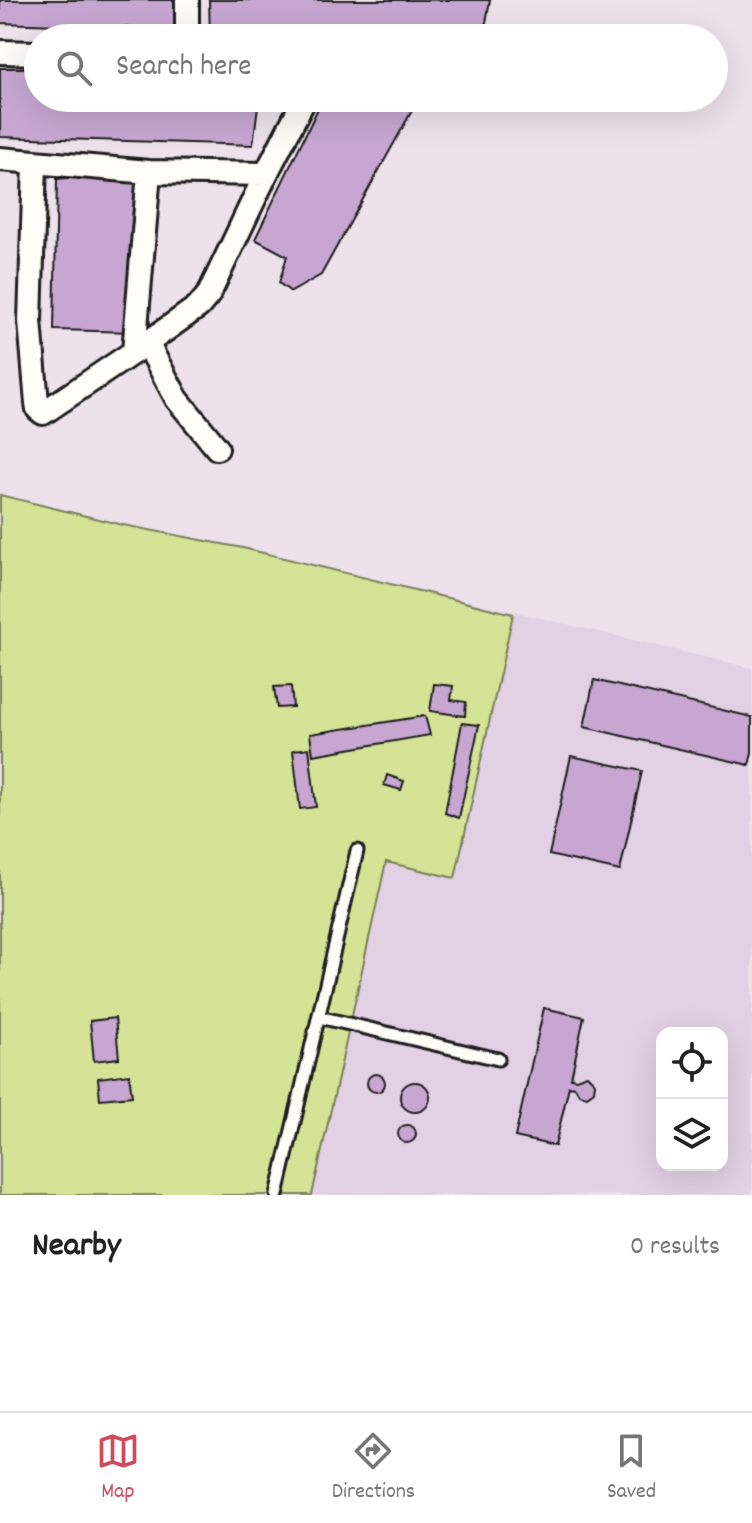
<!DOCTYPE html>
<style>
:root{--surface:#fff;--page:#f2f2f2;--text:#222;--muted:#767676;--line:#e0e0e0;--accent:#d1495b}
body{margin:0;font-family:Dekko,sans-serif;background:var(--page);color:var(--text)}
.controls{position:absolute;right:24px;bottom:24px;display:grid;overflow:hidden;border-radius:16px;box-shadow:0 8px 32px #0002}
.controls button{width:72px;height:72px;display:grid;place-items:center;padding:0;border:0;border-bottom:2px solid var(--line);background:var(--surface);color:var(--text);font:40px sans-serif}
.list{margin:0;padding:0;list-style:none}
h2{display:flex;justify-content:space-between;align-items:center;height:104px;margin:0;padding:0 32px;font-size:34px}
h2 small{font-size:26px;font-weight:400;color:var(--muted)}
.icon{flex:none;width:44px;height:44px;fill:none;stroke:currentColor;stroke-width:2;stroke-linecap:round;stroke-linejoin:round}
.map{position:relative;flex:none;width:752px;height:1195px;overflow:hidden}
.search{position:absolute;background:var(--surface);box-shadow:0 8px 32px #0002;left:24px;right:24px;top:24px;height:88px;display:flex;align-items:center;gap:20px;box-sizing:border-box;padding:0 28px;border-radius:44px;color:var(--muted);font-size:30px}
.sheet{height:216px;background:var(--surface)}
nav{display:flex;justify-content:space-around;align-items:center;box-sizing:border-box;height:112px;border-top:2px solid var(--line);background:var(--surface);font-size:22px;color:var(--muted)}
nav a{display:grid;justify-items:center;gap:4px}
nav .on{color:var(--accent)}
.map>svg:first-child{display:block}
.built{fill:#e2d0e4;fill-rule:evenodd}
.green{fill:#d4e396;stroke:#788059;stroke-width:2}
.building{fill:#c7a7d2;stroke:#1c1c1c;stroke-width:2}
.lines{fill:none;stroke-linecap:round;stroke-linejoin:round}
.service-casing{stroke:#1c1c1c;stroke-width:17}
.minor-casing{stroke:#1c1c1c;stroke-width:28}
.service{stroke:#fdfcf7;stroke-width:11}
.minor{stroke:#fdfcf7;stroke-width:22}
</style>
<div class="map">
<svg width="752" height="1195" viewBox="0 0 752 1195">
<rect width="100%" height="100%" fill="#ede2ec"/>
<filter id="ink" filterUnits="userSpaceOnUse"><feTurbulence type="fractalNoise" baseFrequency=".0125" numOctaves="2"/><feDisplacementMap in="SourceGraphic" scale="16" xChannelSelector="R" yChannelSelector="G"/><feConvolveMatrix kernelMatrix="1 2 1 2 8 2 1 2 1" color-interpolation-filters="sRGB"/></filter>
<g filter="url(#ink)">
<!-- built -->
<path class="built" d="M0,495L123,525L243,548L752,668V1195H0ZM662,1033H722V1165H662Z"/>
<!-- green -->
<path class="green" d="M0,495L123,525L243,548L513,614L455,878L386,862L312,1195H0Z"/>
<!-- building -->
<path class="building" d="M0,0H174L175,29L0,23Z
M209,0H490L485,28L210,35Z
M0,68H38V98H259L253,145L0,137Z
M323,98H419L321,275L291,292L279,283L287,256L255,239Z
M140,171L136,332L54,330L57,179Z
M594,680L752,717V753L749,765L584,727Z
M434,684L453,686L451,700L466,702L465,716L430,711Z
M291,686L293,707L277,708L274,687Z
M425,716L430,735L313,755L310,734Z
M462,723L479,725L459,818L445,813Z
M309,748L316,807L300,809L293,750Z
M571,756L642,771L620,871L549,855Z
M387,775L404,781L401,790L384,785Z
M544,1008L584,1017L571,1078L576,1079L587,1075L595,1083L594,1091L587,1096L579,1094L575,1087L569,1086L555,1146L515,1137Z
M115,1018L119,1058L94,1061L90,1021Z
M367 1083a9 9 0 1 1 18 0a9 9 0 1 1-18 0Z
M129,1074L132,1096L100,1099L98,1078Z
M400 1097a15 15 0 1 1 30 0a15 15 0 1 1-30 0Z
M398 1134a9 9 0 1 1 18 0a9 9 0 1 1-18 0Z"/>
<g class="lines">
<!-- service casing -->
<g class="service-casing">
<path id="service" d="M319,1017L498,1059
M277,1195L357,851"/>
</g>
<!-- minor casing -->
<g class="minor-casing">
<path id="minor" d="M187,38V0
M0,52L38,53
M0,159L149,172L266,174
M35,163L30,321L37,403L38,409L43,413L147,343L199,306L209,294L266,174L305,98
M147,343L177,399L217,448
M134,352L149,172"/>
</g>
<!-- service -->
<use href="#service" class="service"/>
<!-- minor -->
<use href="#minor" class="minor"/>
</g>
</g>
</svg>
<div class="controls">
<button><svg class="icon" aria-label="locate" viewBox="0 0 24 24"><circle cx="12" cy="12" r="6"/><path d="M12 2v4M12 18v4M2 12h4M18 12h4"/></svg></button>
<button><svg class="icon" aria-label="layers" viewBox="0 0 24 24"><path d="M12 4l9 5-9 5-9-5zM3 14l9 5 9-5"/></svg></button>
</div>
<div class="search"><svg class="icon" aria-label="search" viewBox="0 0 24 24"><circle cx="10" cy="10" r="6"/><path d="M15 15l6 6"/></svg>Search here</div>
</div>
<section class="sheet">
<h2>Nearby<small>0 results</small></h2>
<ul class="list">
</ul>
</section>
<nav>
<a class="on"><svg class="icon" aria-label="map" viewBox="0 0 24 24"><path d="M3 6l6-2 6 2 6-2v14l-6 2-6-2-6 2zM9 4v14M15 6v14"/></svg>Map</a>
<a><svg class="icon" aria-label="directions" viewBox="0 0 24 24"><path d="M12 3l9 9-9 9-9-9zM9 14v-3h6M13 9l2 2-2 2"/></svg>Directions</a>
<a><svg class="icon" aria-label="saved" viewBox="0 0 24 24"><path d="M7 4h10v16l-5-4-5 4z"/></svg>Saved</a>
</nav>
